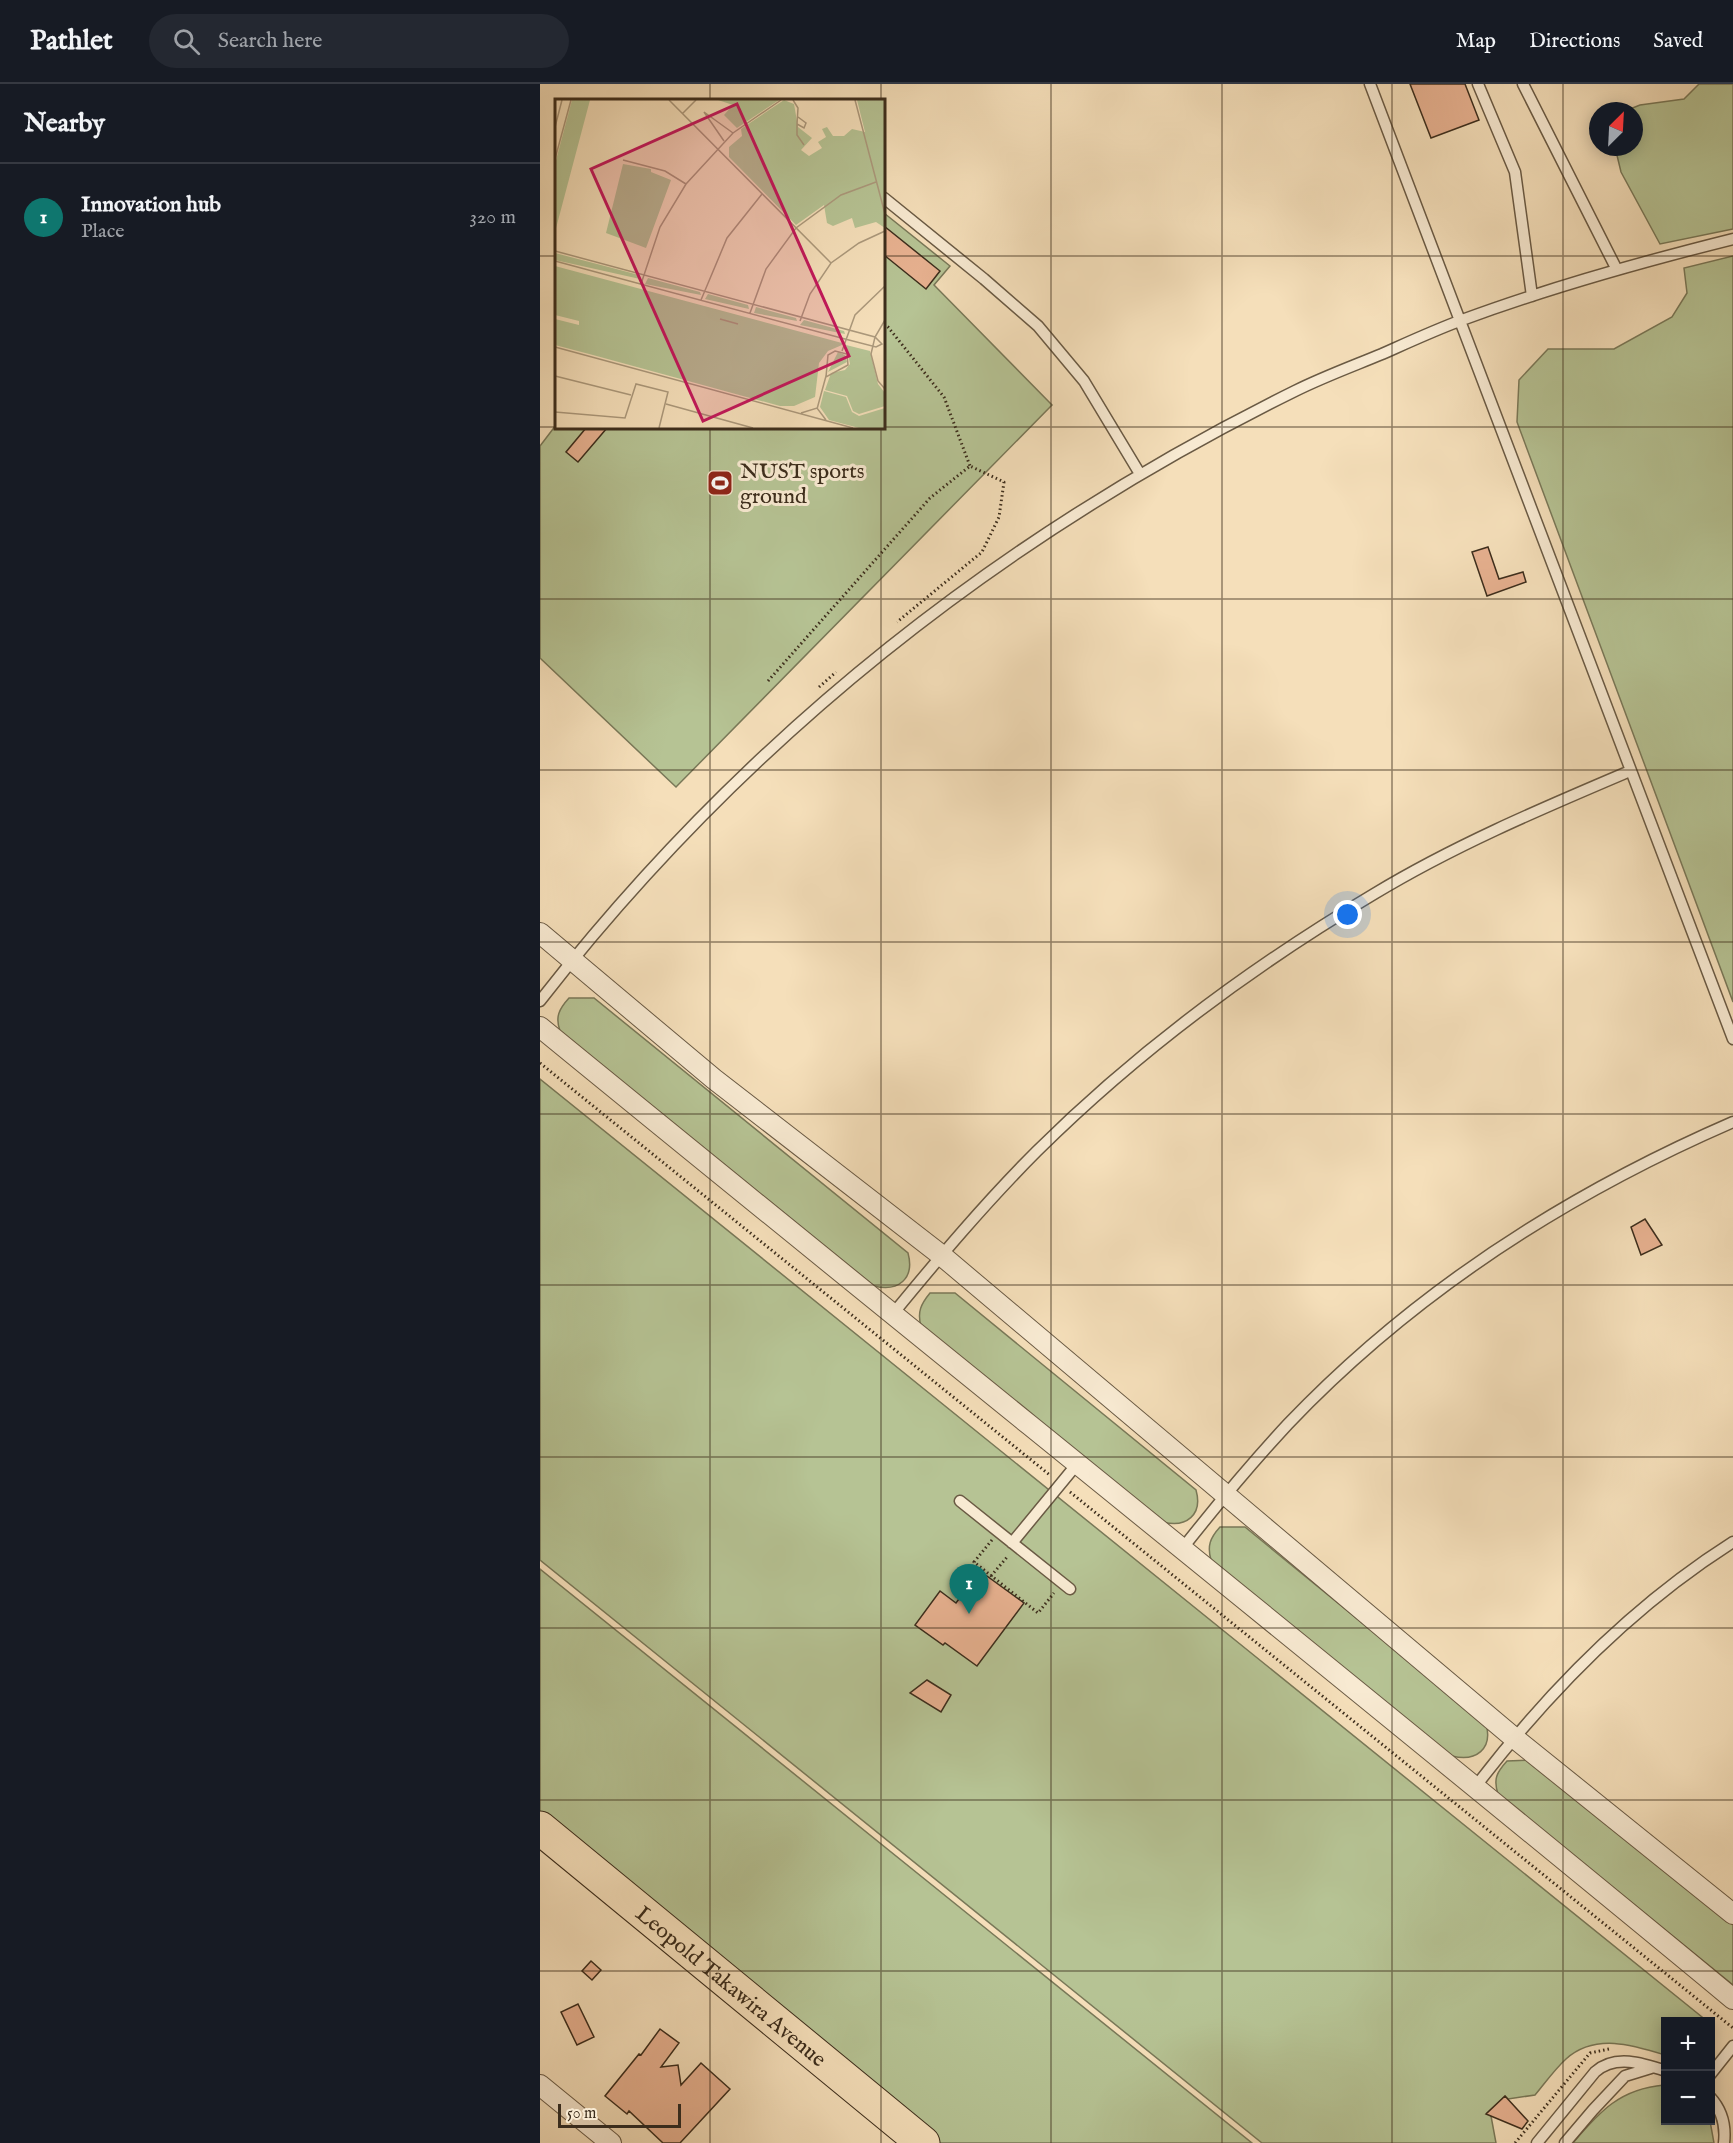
<!DOCTYPE html>
<meta charset="utf-8">
<style>
:root{--surface:#171b24;--page:#242831;--text:#f1f3f6;--muted:#9ea1a6;--line:#363941;--accent:#0f766e}
body{margin:0;font-family:"IM FELL English",serif;background:var(--page);color:var(--text)}
.controls{position:absolute;right:18px;bottom:18px;display:grid;overflow:hidden;border-radius:0px;box-shadow:0 3px 15px #0003}
.controls button{width:54px;height:54px;display:grid;place-items:center;padding:0;border:0;border-bottom:2px solid var(--line);background:var(--surface);color:var(--text);font:30px sans-serif}
.compass{position:absolute;left:1049px;top:18px;width:54px;height:54px;border-radius:50%;background:var(--surface);box-shadow:0 3px 15px #0003;rotate:24deg}
.scale{position:absolute;left:18px;bottom:15px;width:123px;box-sizing:border-box;padding-left:6px;border:3px solid #3c2d1c;border-top:0;font-size:16px;line-height:21px;white-space:nowrap;color:#3c2d1c;-webkit-text-stroke:4px #f8ead2;paint-order:stroke}
.you{position:absolute;left:808px;top:831px;width:21px;height:21px;margin:-15px;border:4px solid #fff;border-radius:50%;background:#1a73e8;box-shadow:0 0 0 9px #1a73e833}
.badge{display:grid;place-items:center;width:39px;height:39px;border-radius:50%;background:var(--accent);color:#fff;font-size:20px;font-weight:700}
.pin{position:absolute;translate:-50% -50px;filter:drop-shadow(0 2px 3px #0008)}
.pin::after{content:'';position:absolute;top:32px;width:21px;height:18px;background:inherit;clip-path:polygon(0 0,100% 0,50% 100%)}
.list{margin:0;padding:0;list-style:none}
h2{display:flex;justify-content:space-between;align-items:center;height:78px;margin:0;padding:0 24px;font-size:26px}
h2 small{font-size:20px;font-weight:400;color:var(--muted)}
.list li{display:grid;grid-template-columns:39px 1fr auto;gap:18px;align-items:center;box-sizing:border-box;height:108px;padding:0 24px;border-top:2px solid var(--line)}
.list b{display:block;font-size:22px;white-space:nowrap}
.list p{margin:0;font-size:20px;white-space:nowrap;color:var(--muted)}
.list em{font-size:20px;font-style:normal;color:var(--muted)}
.icon{flex:none;width:33px;height:33px;fill:none;stroke:currentColor;stroke-width:2;stroke-linecap:round;stroke-linejoin:round}
.map{position:relative;flex:none;width:1193px;height:2059px;overflow:hidden}
header{display:flex;align-items:center;gap:36px;box-sizing:border-box;height:84px;padding:0 30px;background:var(--surface);border-bottom:2px solid var(--line)}
header strong{font-size:28px}
nav{display:flex;gap:33px;margin-inline-start:auto;font-size:21px}
.search{width:420px;height:54px;background:var(--page);display:flex;align-items:center;gap:15px;box-sizing:border-box;padding:0 21px;border-radius:33px;color:var(--muted);font-size:22px}
main{display:flex}
aside{flex:1;background:var(--surface)}
.map>svg:first-child{display:block}
.green{fill:#b6c394;stroke:#797858;stroke-width:1.5}
.building{fill:#e7b190;stroke:#3c2d1c;stroke-width:1.5}
.lines{fill:none;stroke-linecap:round;stroke-linejoin:round}
.service-casing{stroke:#6a5a44;stroke-width:13}
.minor-casing{stroke:#6a5a44;stroke-width:22}
.trunk-casing{stroke:#3c2d1c;stroke-width:35}
.path{stroke:#3c2d1c;stroke-width:3;stroke-dasharray:1.5 3;stroke-linecap:butt}
.service{stroke:#f8ead2;stroke-width:10}
.minor{stroke:#f8ead2;stroke-width:20}
.trunk{stroke:#f5dfba;stroke-width:33}
.grid{fill:none;stroke:#3c2d1c;stroke-width:1.5;stroke-opacity:0.55}
.labels{text-anchor:middle;stroke-width:6;stroke-linejoin:round;paint-order:stroke}
.poi-label{font-size:22px;fill:#3c2d1c;stroke:#f8ead2;text-anchor:start}
.street-label{font-size:22px;fill:#3c2d1c;stroke:#f8ead2}
.inset-road{fill:none;stroke:#ab987b;stroke-width:1.5}
.view{fill:#c2185b;fill-opacity:0.15;stroke:#c2185b;stroke-width:3}
.inset-edge{fill:none;stroke:#3c2d1c;stroke-width:3}
</style>
<header>
<strong>Pathlet</strong>
<div class="search"><svg class="icon" aria-label="search" viewBox="0 0 24 24"><circle cx="10" cy="10" r="6"/><path d="M15 15l6 6"/></svg>Search here</div>
<nav><a>Map</a><a>Directions</a><a>Saved</a></nav>
</header>
<main>
<aside>
<h2>Nearby<small></small></h2>
<ul class="list">
<li><span class="badge">1</span><div><b>Innovation hub</b><p>Place</p></div><em>320 m</em></li>
</ul>
</aside>
<div class="map">
<svg width="1193" height="2059" viewBox="0 0 1193 2059">
<rect width="100%" height="100%" fill="#f5dfba"/>
<filter id="stains"><feTurbulence type="fractalNoise" baseFrequency=".00333" numOctaves="4"/><feColorMatrix values="0 0 0 0 .2 0 0 0 0 .09 0 0 0 0 .02 0 0 0 .5 -.17"/></filter>
<radialGradient id="worn" r=".72"><stop offset=".6" stop-color="#630" stop-opacity="0"/><stop offset="1" stop-color="#630" stop-opacity=".3"/></radialGradient>
<!-- green -->
<path class="green" d="M1159,0H1193V145L1120,160L1081,88L1075,63H1094V27H1085L1100,21L1144,15Z
M344,129L410,182L394,201L512,321L136,703L0,574V362L16,341V344H344Z
M1193,172V918L977,338L979,296L1008,265H1074L1132,233L1147,209L1144,184Z
M29,914H54L368,1169C375,1195 358,1208 334,1202L20,947C15,933 19,925 29,914Z
M0,995L1167,1937L1126,1938L1125,1971C1093,1961 1055,1949 1026,1975C1015,1985 1005,1999 995,2011L968,2015L965,2012L947,2029L951,2032L956,2059H722L0,1476Z
M390,1209H415L656,1406C663,1431 646,1444 623,1438L381,1242C377,1228 381,1220 390,1209Z
M680,1443H705L946,1640C953,1665 936,1678 912,1672L671,1476C667,1462 670,1454 680,1443Z
M0,1485L712,2059H397L0,1733Z
M992,1676L1193,1841V1901L958,1710C953,1695 957,1688 967,1677Z
M1124,2001H1125L1126,2036L1170,2037L1174,2059H1033C1060,2027 1080,2005 1124,2001Z"/>
<!-- building -->
<path class="building" d="M870,0H925L939,36L891,54Z
M344,142L400,187L386,205L344,171Z
M46,344H67L38,378L26,368Z
M948,463L959,495L983,488L986,498L947,512L932,468Z
M1105,1135L1122,1161L1101,1171L1091,1143Z
M440,1487L484,1519L437,1582L405,1559L403,1561L375,1541L400,1507L416,1519Z
M387,1596L411,1611L401,1628L370,1609Z
M51,1877L61,1886L52,1896L42,1887Z
M38,1920L54,1953L37,1961L21,1928Z
M120,1945L139,1959L121,1983L138,1981L141,2001L161,1979L190,2005L140,2059H123L89,2027L87,2030L65,2012L99,1970L101,1971Z
M965,2012L988,2037L982,2045L946,2030Z"/>
<g class="lines">
<!-- service casing -->
<g class="service-casing">
<path id="service" d="M830,0L1193,955
M938,0L975,88L992,212
M983,0L1076,184
M344,114L444,195L498,242L544,297L600,390
M0,917C205,654 457,454 755,307C783,293 813,282 842,270C869,258 895,246 922,236C1011,203 1101,178 1193,155
M352,1231C398,1175 445,1119 497,1067C597,968 713,882 834,810C915,761 1003,724 1090,687
M420,1417L530,1505
M472,1459L537,1380
M642,1465C676,1422 711,1380 748,1340C874,1208 1027,1110 1193,1038
M936,1702C1008,1608 1092,1522 1193,1458
M1170,1991L1193,1962
M1170,2013C1182,2026 1186,2042 1184,2059
M997,2059L1055,1988C1075,1970 1102,1979 1126,1987
M1025,2059L1053,2026L1085,1992L1111,1984"/>
</g>
<!-- minor casing -->
<g class="minor-casing">
<path id="minor" d="M0,849L174,995L401,1171L973,1653L1193,1830
M0,943C397,1268 798,1588 1193,1915
M0,2001L71,2059"/>
</g>
<!-- trunk casing -->
<g class="trunk-casing">
<g id="trunk">
<path id="s1" d="M0,1744L383,2059"/>
</g>
</g>
<!-- path -->
<path class="path" d="M344,240L348,243L404,313L430,382
M228,597L390,414L430,382L464,398L459,433L442,468L357,538
M279,603L296,588
M0,979L511,1392
M530,1408L1193,1944
M452,1456L434,1478L498,1529L514,1509
M451,1492L468,1472
M975,2059L1050,1969L1069,1965"/>
<!-- service -->
<use href="#service" class="service"/>
<!-- minor -->
<use href="#minor" class="minor"/>
<!-- trunk -->
<use href="#trunk" class="trunk"/>
</g>
<!-- grid -->
<path class="grid" d="M170,0V16M341,0V16M511,0V2059M682,0V2059M852,0V2059M1023,0V2059M0,172H16M344,172H1193M0,343H16M344,343H1193M170,344V2059M341,344V2059M0,515H1193M0,686H1193M0,858H1193M0,1030H1193M0,1201H1193M0,1373H1193M0,1544H1193M0,1716H1193M0,1887H1193"/>
<!-- icons -->
<defs>
<g id="stadium-square" transform="scale(1.35)"><rect x="-9" y="-9" width="18" height="18" rx="4" fill="#8f2418" stroke="#f8ead2"/><path d="M0-5a6.5 5 0 1 0 0 10a6.5 5 0 1 0 0-10ZM-3.5-1.8h7v3.6h-7Z" fill="#fff"/></g>
</defs>
<g fill-rule="evenodd">
<use href="#stadium-square" x="180" y="399"/>
</g>
<g class="labels">
<!-- poi labels -->
<g class="poi-label">
<text x="200" y="394">NUST sports<tspan x="200" dy="25">ground</tspan></text>
</g>
<!-- street labels -->
<g class="street-label">
<text dy="8" stroke="none"><textPath href="#s1" startOffset="248">Leopold Takawira Avenue</textPath></text>
</g>
</g>
<!-- overview -->
<g transform="translate(15 15)">
<rect width="330" height="330" fill="#f5dfba"/>
<path d="M17,1H35L0,133V65ZM163,1H224L182,29L169,16L178,6ZM229,1L239,5L243,28L257,39L246,51L254,57L267,49L263,43L271,38L267,30L272,28L278,37H289L297,30L310,33L302,1H330V129L321,123L300,129L297,119L278,127L272,124L269,106L241,126L174,58V48L187,37L186,30ZM68,65L96,70V73L116,81L91,149L51,134ZM0,154L84,176L85,180L0,161ZM0,167L287,244V246L273,252L264,264L260,298L239,307H225L38,256L0,246V220L24,226V222L0,216ZM93,179L145,193L146,196L90,185ZM153,195L193,206L194,210L150,200ZM201,208L241,219L242,222L199,214ZM249,221L289,232L290,235L245,226ZM291,246L315,252L323,285L330,294V307L304,315L298,312L292,297L270,291L276,274L290,271L295,265ZM283,253L290,256L292,263L273,273ZM269,292L291,298L297,313L304,317L330,309V329H304L274,321L265,308Z" fill="#b6c394"/>
<path class="inset-road" d="M114,1L276,164M238,1L243,9L242,25L249,29L251,24L243,18M300,1L330,115M127,15L141,1M242,25V36L249,46M0,28L7,1M169,42L149,13L178,34M0,60L16,1M68,61L110,72L131,85M0,152L320,238L327,245L321,248L290,240L0,162M86,185L105,128L131,85L178,34L226,1M146,201L172,139L207,95M195,214L211,170L241,129L286,96L321,83M165,220L183,225M330,221L320,238L316,255L323,282L330,290M245,222L255,195L276,164L304,144L330,132M0,248L298,329M280,252L292,255L293,266L271,278L273,256ZM287,252L300,216L330,187M0,277L76,296M111,305L198,329M262,310L271,277M0,313L70,319L81,285L113,293L104,329M246,314L262,309L271,321"/>
<path class="view" d="M182,5L294,257L148,322L36,70Z"/>
<rect width="330" height="330" class="inset-edge"/>
</g>
<rect width="100%" height="100%" filter="url(#stains)"/>
<rect width="100%" height="100%" fill="url(#worn)"/>
</svg>
<div class="controls">
<button>+</button>
<button>−</button>
</div>
<svg class="compass" viewBox="-18 -18 36 36"><path d="M0-13l5 13h-10z" fill="#e53935"/><path d="M0 13l5-13h-10z" fill="#9ea1a6"/></svg>
<div class="scale">50 m</div>
<div class="you"></div>
<div class="pin badge" style="left:429px;top:1530px">1</div>
</div>
</main>
